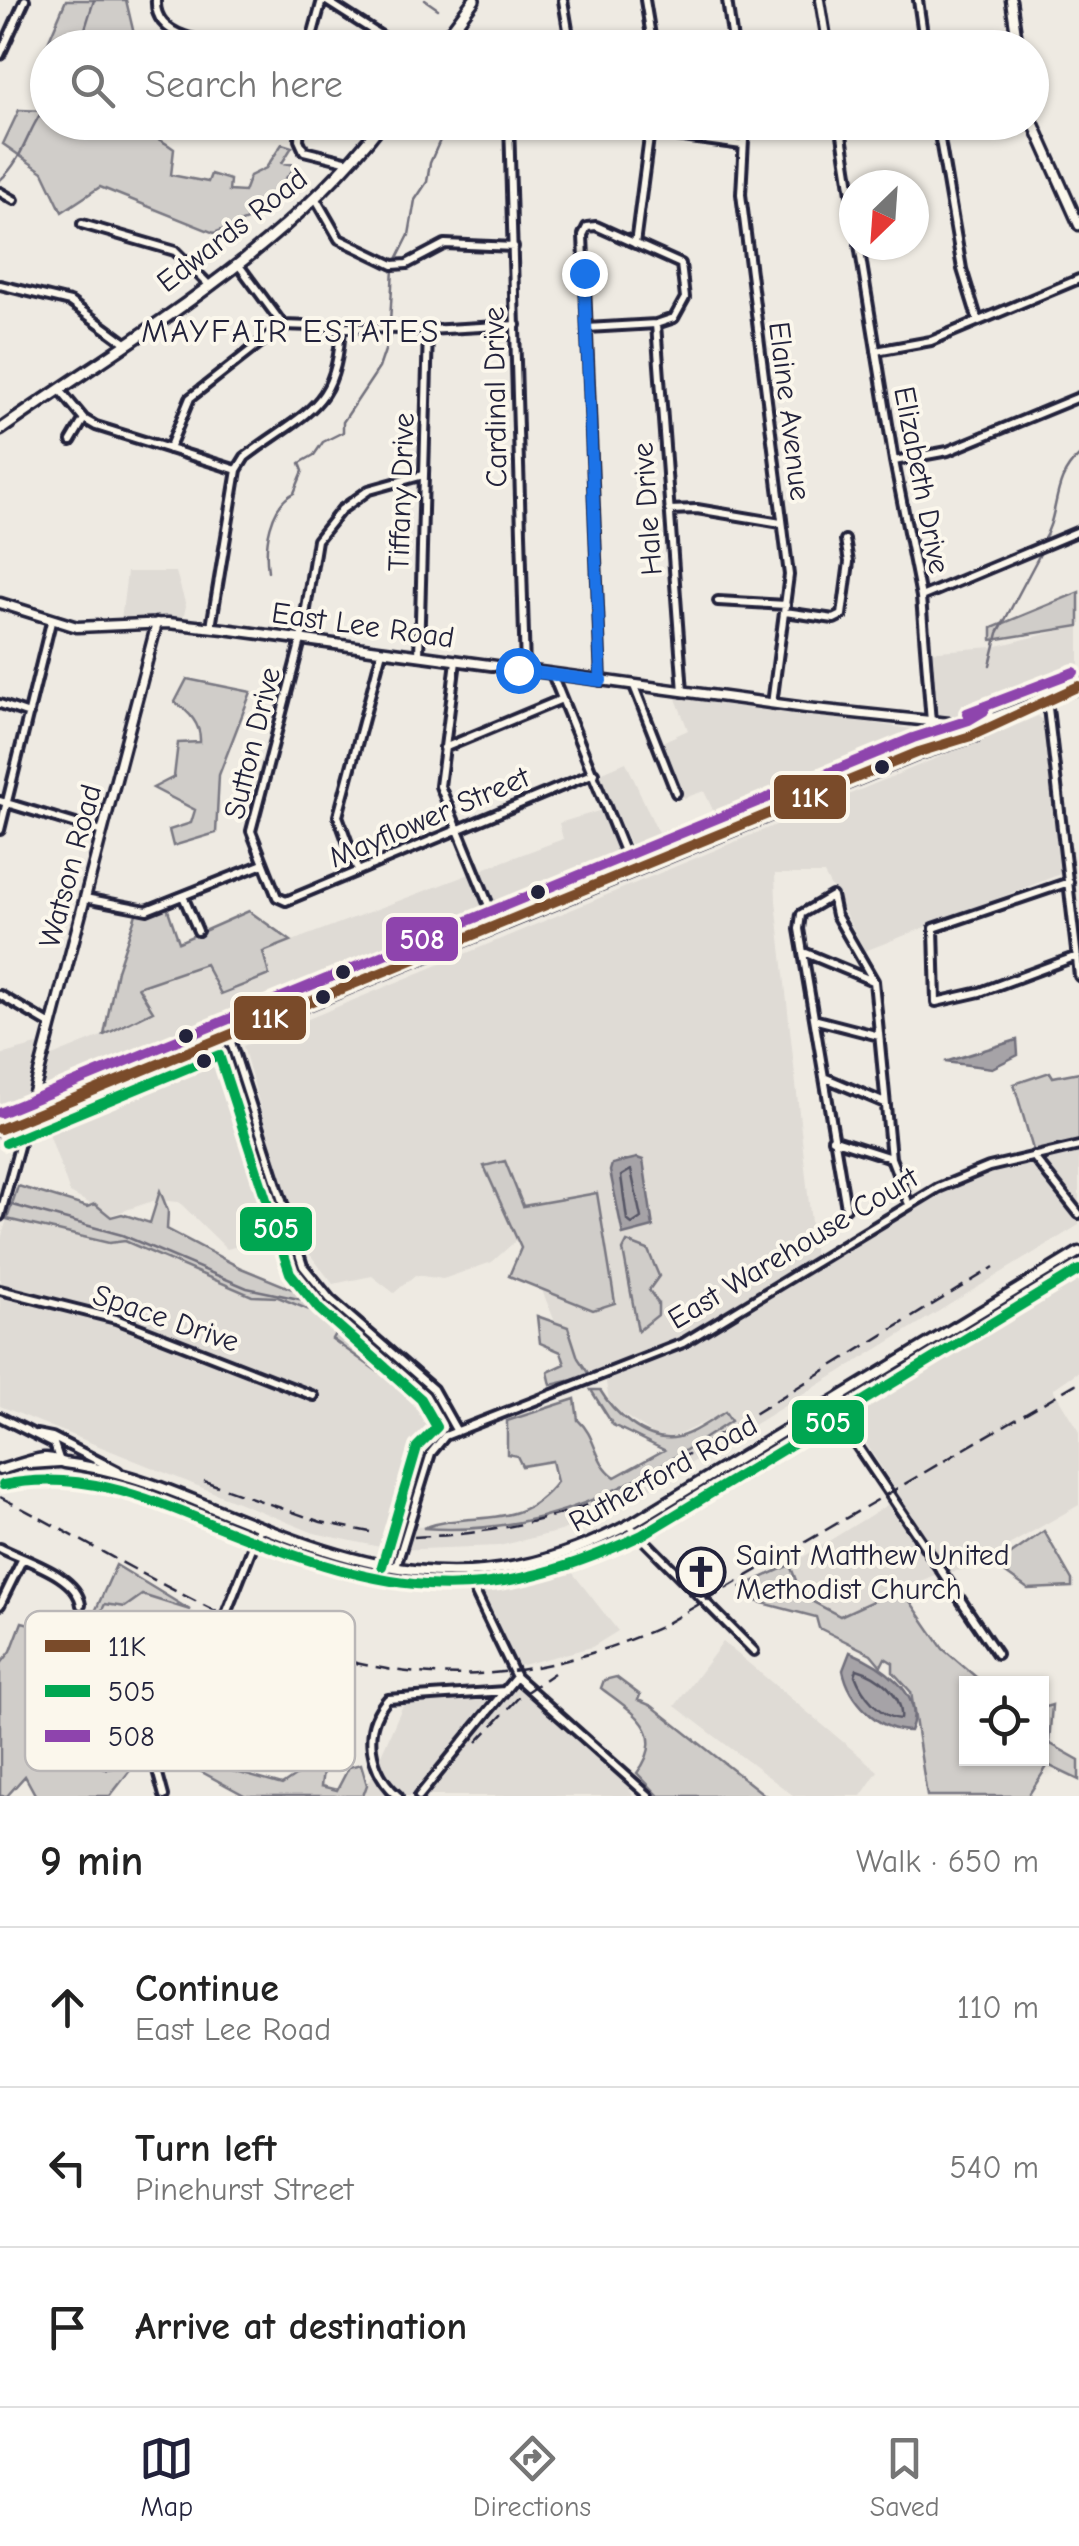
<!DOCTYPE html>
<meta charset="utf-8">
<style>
:root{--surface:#fff;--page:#f2f2f2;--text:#222;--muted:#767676;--line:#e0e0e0;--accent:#22223b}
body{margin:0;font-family:"Comic Neue",sans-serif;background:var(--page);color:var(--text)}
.controls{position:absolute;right:30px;bottom:30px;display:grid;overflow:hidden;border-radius:0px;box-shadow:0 2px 8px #0004}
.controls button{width:90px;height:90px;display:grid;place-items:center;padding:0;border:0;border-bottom:2px solid var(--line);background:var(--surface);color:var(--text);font:50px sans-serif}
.compass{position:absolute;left:839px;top:170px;width:90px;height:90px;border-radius:50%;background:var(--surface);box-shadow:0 2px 8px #0004;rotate:205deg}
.stop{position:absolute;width:30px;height:30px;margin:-22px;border:8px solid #1a73e8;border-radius:50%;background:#fff}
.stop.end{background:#1a73e8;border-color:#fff;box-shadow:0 2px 10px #0008}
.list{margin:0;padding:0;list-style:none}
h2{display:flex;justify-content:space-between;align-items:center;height:130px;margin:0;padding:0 40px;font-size:42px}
h2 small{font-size:32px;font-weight:400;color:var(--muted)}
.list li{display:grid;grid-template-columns:65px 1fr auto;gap:30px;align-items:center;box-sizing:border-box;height:160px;padding:0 40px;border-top:2px solid var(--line)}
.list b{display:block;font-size:38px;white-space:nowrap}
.list p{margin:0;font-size:32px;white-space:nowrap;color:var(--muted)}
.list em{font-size:32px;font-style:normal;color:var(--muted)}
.icon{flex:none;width:55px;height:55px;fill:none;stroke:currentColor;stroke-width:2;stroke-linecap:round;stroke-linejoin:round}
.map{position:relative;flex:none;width:1079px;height:1796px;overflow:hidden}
.search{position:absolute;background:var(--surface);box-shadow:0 2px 8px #0004;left:30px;right:30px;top:30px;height:110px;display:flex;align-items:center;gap:25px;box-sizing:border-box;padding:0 35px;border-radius:55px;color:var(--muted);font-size:38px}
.sheet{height:610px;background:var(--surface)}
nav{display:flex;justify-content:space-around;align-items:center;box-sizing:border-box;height:140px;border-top:2px solid var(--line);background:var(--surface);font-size:28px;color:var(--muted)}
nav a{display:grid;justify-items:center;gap:5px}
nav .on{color:var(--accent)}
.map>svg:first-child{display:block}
.built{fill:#dfdbd5}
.green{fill:#d0cdc9;stroke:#797882;stroke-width:2.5}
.water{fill:#a6a3a7;stroke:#716f7c;stroke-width:2.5}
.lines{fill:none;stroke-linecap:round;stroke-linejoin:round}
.shore{stroke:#575666;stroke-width:2.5}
.stream{stroke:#716f7c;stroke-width:2.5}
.minor-casing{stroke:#22223b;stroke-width:14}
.tertiary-casing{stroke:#22223b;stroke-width:15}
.secondary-casing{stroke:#22223b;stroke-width:16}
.primary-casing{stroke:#22223b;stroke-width:19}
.minor{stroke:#fbf7ec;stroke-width:6}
.tertiary{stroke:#fbf7ec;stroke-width:8}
.secondary{stroke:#fbf7ec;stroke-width:9}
.primary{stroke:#fbf7ec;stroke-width:11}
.rail{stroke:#22223b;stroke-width:2.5;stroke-dasharray:15 8;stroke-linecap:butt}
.bus-1-casing{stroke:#fbf7ec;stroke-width:18}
.bus-2-casing{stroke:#fbf7ec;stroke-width:18}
.bus-3-casing{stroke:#fbf7ec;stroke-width:18}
.bus-1{stroke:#7a4b2a;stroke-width:10}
.bus-2{stroke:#00a651;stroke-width:10}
.bus-3{stroke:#8e44ad;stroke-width:10}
.route{stroke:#1a73e8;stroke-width:12}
.bus-dot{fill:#22223b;stroke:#fbf7ec;stroke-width:4}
.labels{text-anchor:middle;stroke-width:8;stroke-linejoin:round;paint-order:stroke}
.street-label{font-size:30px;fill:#22223b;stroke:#fbf7ec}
.poi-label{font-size:30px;fill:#22223b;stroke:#fbf7ec;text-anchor:start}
.neighbourhood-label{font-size:32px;letter-spacing:2.5px;fill:#22223b;stroke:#fbf7ec}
.key{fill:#fbf7ec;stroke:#bab7b7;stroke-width:2.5}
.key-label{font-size:28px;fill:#22223b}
.line-badge{stroke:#fbf7ec;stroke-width:4}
.badge-label{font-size:28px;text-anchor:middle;font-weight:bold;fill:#fff}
</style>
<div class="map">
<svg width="1079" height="1796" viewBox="0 0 1079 1796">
<rect width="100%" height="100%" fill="#eeeae2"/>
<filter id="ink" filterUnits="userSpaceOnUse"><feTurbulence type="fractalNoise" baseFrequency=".01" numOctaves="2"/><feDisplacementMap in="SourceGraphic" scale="20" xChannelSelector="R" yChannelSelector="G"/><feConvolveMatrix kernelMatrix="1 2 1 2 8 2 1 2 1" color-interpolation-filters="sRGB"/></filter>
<g filter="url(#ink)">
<!-- built -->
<path class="built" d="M127,572H176L186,606L183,619L121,620Z
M1079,626V672L965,716L938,717L925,652L993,647Z
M675,696L738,703L925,731L916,738L719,823L704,791L684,798L660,743L688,730Z
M1038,716L1048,725L1065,872L865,951L824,874H775L776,901L815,1259L929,1188L1034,1153L1079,1144V1225L633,1499L561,1531L499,1546L394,1550L314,1533L0,1406V1242L7,1219L109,1243L125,1241L252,1296L278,1297L341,1324L332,1339L378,1372L421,1388L442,1422L424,1439L397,1526L461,1528L605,1498L724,1413L672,1438L653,1434L610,1406L605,1377L579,1380L520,1237L492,1262L443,1279L415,1275L394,1293L372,1276L333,1284L308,1252L285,1195L243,1046Z
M626,762L664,846L636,857L598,774Z
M602,810L623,865L220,1027L284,1234L227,1249L179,1202L156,1200L111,1215L70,1193L46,1125L0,1141V1055L37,1045L47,1058L104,1035L152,1011L137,988L205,964L221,994L269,975L263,952L563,839L559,823Z
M1079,1270V1371L1053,1389L1079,1432V1505L967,1569L932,1576L840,1616L802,1596L790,1565L900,1497L843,1407Z
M568,1567L618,1631L592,1647L518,1666L478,1581Z
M142,1594L166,1599L218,1623L200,1666L152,1747L149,1745L135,1764L106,1769L61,1747L90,1708L63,1691L105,1603Z
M723,1642L878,1771L861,1796H794L675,1706Z
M519,1688L625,1779L633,1796H363L403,1705Z"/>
<!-- green -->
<path class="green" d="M66,0H126L137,47L48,48L47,56L43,54Z
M19,110L47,111L48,122C93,122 136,121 174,149L171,175L208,182L211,174L230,180L229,191L244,192L250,176L266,168L282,144L292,147L282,163L297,165L252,218L214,233L100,187L62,212L43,172L3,144Z
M1079,592V626L992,640V628Z
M187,679L251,692L219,775L216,833L173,846L169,830L191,823L195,810L153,788L174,777L178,743L200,742C201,724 189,712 175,702Z
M167,907L179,942L249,911L291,941L263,952L269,975L221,994L205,964L138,987L153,1011L104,1035L117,970L136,914Z
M1050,1072L1053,1077L1079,1072V1144L1034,1153L1014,1084Z
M505,1161L523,1206L597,1193L615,1303L593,1310L509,1276L521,1248L484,1166Z
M18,1186L87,1207L95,1204L111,1217L122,1214L150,1223L160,1191L168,1211L167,1229L241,1268L324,1302L421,1388L378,1372L332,1339L341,1323L278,1297L252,1296L125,1241L109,1243L7,1219Z
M627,1242L648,1250L659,1276L649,1290L658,1303V1315L638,1331L623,1250Z
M537,1316L568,1327L578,1358L590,1376L551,1385L548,1372L565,1364L561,1352L540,1343Z
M591,1390H600C613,1412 644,1441 673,1438C690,1436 710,1421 725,1412L731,1421C633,1486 546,1537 423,1528C474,1509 518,1533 557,1482L552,1461L522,1466L517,1456L507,1454V1421L575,1399L578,1420C597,1437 593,1461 615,1477L664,1450L613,1425Z
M1044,1531L1072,1580V1587L1028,1589L1003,1571L1000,1562Z
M116,1565L190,1610L142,1595L125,1607L105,1604L63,1691L90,1708L61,1747L106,1769L135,1764L110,1796H36L25,1776L7,1796H0V1665L11,1651L22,1622L30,1624L32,1640L46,1649L90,1623Z
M790,1565L802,1596L840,1616L901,1588L943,1649L983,1683L966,1684V1758H1042V1708L1052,1705L1049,1743L1079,1760V1780L1048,1765L1028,1796H927L911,1692L893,1672V1663L885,1658L881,1666L871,1654L819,1628L816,1617L751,1600L741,1587Z
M616,1677L640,1695L638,1700L652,1706L766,1796H659L637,1773C669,1731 633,1713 601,1688L604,1680Z
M325,1756L321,1786L337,1790L349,1767L361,1764L367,1785L363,1796H246L200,1771L213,1760L229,1770L282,1785Z"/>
<!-- water -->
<path class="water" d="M1017,1040L1018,1055L992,1068L945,1062Z
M637,1158L643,1160L653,1227L623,1235L610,1171L612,1164Z
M850,1652C879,1664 927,1694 910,1731C878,1731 849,1700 843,1670Z"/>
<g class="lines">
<!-- shore -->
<path class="shore" d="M631,1170L641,1218L632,1224L627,1220L621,1176Z
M857,1669C878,1675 904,1695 901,1719C881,1718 862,1694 855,1675Z"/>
<!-- stream -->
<path class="stream" d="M425,0L438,9
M79,48L94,0
M455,48L456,36
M0,180C25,158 27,128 48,103
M396,261L409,235L415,200L427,182L430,163L448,122
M390,323L393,268
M1041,544C1061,514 1050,481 1079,456
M268,571C264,545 270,505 294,493L303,471L300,463L314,455L323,442L343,432V422L379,368L392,330
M990,665L998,633L1041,552
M9,1204L122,1235L247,1288L318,1303L345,1322L403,1382L424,1393"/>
<!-- minor casing -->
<g class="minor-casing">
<path id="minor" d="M156,0C153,46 229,43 261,48
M325,0L400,48
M563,0L571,48
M645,0L653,48
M727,0L734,48
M820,0L828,48
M918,0L925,48
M491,39L494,48
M309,48L322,0
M929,48L1016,34
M0,55L25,0
M300,122L299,140L304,151L349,162
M509,122L525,670
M573,122L742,145
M745,122L741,194L789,575L772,704
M840,122L854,213
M937,122L962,269L978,321
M0,192L14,200
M316,199L339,239L393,265L407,264L445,244L514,247
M82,224L175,251L208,284
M635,244L651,122
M859,245L894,461L921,597L931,722
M238,264L283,325L428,330L516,325
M0,285L70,302L127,344
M656,324L683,692
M587,328L656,324L674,318L685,298L681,264L596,226L587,227L583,235L601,681
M876,351L931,341L1079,279
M60,390L84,419L96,426L237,470
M71,441L84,419
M169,449L190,398L283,325
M894,461L948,451L1079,397
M423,475L369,490L341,510L317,540L301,640L251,831L277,897L286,901L594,773
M669,510L697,509L781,523
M921,597L1079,531
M718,601L786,605
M785,612L834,619L842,615L849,562L845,540
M211,627L237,470L245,457C308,409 338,409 341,324
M419,656L428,330
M456,661L440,786L497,925
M552,674L632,871
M634,686L676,793
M1047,699L1079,976
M0,704L29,714
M444,748L562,699
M0,801L102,832
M0,830L51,622
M358,871L338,816L382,651
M1069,882L934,928L936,1002L980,992L1077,956
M183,896L198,931
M85,898L147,910L263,864
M806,953L873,981
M0,995L51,1025
M817,1020L879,1036
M229,1036L303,1266L330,1299L433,1389L456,1430
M826,1078L885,1103
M832,1139L891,1158
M1033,1156L1079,1214
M846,1208L799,929L801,914L832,896L836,915L874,981L891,1158L908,1202
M0,1216L26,1121
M0,1290L116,1319L314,1396
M829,1404L997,1654
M0,1417L54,1444L60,1462
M37,1434L52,1437L118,1471
M629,1525L754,1651
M0,1548C25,1561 77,1575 81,1605
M396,1567L431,1453L445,1436L683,1343L938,1188L989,1167L1079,1146
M466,1573L516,1677L649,1796
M0,1605L22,1560
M164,1796L155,1763L158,1746L212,1649L260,1528
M398,1796C370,1772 360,1729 388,1699L505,1691
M419,1796L516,1677"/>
</g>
<!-- tertiary casing -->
<g class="tertiary-casing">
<path id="tertiary" d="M1011,0L1018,48
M1032,120L1079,225
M0,603L77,627L168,623L224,629L806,708L968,725
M27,1119L157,623
M30,1464L59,1462
M0,1470C14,1466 30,1460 44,1458C53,1457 57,1461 65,1463C113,1469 152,1483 196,1501C358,1568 468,1611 634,1522L1079,1252"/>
</g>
<!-- secondary casing -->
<g class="secondary-casing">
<path id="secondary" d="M438,48L474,0
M0,430C133,337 283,253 383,122"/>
</g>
<!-- primary casing -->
<g class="primary-casing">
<path id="primary" d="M927,745L932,735L930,723
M919,752L927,745L1079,686
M0,1129L919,752L976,734L992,723"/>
</g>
<!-- minor -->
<use href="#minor" class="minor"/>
<!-- tertiary -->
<use href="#tertiary" class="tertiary"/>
<!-- secondary -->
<use href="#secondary" class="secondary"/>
<!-- primary -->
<use href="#primary" class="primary"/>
<!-- rail -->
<path class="rail" d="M204,1481L321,1522L370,1532
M0,1497C233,1617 391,1747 660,1627L1079,1382
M414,1537C502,1534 576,1516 654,1475L994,1267
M477,1742L519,1697L554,1673"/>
<!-- bus-1 casing -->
<g class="bus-1-casing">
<path id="bus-1" d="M0,1129L919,752L971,736L1079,686"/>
</g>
<!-- bus-2 casing -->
<g class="bus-2-casing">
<path id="bus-2" d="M6,1143L219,1055L290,1273L319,1309L421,1399L437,1427L417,1447L382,1566
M3,1485C78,1470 141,1495 209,1523C378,1591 471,1616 642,1535L1079,1270"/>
</g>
<!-- bus-3 casing -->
<g class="bus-3-casing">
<path id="bus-3" d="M967,713L1074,672
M0,1113L913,738L969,720L984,711"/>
</g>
<!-- bus-1 -->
<use href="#bus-1" class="bus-1"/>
<!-- bus-2 -->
<use href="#bus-2" class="bus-2"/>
<!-- bus-3 -->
<use href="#bus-3" class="bus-3"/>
</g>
</g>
<g class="lines" filter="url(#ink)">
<!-- route -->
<path class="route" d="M518,670L601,681L584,273"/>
</g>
<!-- icons -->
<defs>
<g id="church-ring" transform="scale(2.5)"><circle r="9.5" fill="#fbf7ec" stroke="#22223b" stroke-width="1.5"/><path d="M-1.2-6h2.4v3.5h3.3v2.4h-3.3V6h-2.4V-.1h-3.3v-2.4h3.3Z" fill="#22223b"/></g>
</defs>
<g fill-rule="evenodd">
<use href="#church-ring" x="701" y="1572"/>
</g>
<!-- markers -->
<g class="bus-dot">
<circle cx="882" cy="767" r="9"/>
<circle cx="538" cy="892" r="9"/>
<circle cx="343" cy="972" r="9"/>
<circle cx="323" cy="997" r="9"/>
<circle cx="186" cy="1036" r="9"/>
<circle cx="204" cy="1061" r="9"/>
</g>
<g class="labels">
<!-- street labels -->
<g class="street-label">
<text transform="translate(232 230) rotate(-38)" y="10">Edwards Road</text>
<text transform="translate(495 397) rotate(-91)" y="10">Cardinal Drive</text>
<text transform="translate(790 411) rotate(83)" y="10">Elaine Avenue</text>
<text transform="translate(922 480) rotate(79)" y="10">Elizabeth Drive</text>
<text transform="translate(401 492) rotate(-88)" y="10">Tiffany Drive</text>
<text transform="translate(647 509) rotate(-94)" y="10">Hale Drive</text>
<text transform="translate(363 625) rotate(8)" y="10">East Lee Road</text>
<text transform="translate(252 743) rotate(-76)" y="10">Sutton Drive</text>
<text transform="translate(429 817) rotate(-23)" y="10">Mayflower Street</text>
<text transform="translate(70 866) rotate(-75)" y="10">Watson Road</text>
<text transform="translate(793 1248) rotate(-31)" y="10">East Warehouse Court</text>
<text transform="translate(166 1318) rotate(19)" y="10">Space Drive</text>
<text transform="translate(663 1473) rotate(-29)" y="10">Rutherford Road</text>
</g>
<!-- poi labels -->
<g class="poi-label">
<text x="736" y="1565">Saint Matthew United<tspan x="736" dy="34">Methodist Church</tspan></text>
</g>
<!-- neighbourhood labels -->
<g class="neighbourhood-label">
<text x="291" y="342">MAYFAIR ESTATES</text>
</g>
</g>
<!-- legend -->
<rect x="25" y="1611" width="330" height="160" rx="15" class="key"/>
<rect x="45" y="1640" width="45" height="12" fill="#7a4b2a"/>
<rect x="45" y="1685" width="45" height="12" fill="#00a651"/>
<rect x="45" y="1730" width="45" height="12" fill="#8e44ad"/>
<g class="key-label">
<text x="108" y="1656">11K</text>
<text x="108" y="1701">505</text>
<text x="108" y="1746">508</text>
</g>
<g class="line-badge">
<rect x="772" y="773" width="76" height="48" rx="10" fill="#7a4b2a"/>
<rect x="384" y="915" width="76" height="48" rx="10" fill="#8e44ad"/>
<rect x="232" y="994" width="76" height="48" rx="10" fill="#7a4b2a"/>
<rect x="238" y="1205" width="76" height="48" rx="10" fill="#00a651"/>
<rect x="790" y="1398" width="76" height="48" rx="10" fill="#00a651"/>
</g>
<g class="badge-label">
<text x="810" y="807">11K</text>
<text x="422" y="949">508</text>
<text x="270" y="1028">11K</text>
<text x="276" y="1238">505</text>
<text x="828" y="1432">505</text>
</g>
</svg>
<div class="controls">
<button><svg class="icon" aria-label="locate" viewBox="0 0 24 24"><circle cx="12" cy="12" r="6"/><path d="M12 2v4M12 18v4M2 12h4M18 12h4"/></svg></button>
</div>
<svg class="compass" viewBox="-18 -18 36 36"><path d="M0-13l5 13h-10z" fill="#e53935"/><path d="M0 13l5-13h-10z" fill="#767676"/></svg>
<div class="stop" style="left:518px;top:670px"></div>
<div class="stop end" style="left:584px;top:273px"></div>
<div class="search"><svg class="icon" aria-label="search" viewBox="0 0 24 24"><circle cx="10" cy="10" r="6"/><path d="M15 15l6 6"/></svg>Search here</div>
</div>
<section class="sheet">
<h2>9 min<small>Walk · 650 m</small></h2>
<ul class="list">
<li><svg class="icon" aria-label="ahead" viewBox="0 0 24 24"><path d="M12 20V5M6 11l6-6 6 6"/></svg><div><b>Continue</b><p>East Lee Road</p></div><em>110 m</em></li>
<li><svg class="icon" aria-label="left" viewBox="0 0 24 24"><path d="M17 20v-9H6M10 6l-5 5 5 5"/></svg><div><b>Turn left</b><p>Pinehurst Street</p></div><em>540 m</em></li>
<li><svg class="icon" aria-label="arrive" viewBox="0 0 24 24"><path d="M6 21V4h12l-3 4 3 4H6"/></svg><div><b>Arrive at destination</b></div></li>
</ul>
</section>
<nav>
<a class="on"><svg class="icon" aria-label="map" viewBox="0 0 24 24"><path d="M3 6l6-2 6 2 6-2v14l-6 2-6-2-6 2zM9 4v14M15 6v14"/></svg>Map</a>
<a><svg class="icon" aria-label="directions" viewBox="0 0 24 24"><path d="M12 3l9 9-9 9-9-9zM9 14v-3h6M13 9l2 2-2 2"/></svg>Directions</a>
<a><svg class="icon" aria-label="saved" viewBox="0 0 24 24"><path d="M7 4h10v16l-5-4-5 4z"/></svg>Saved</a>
</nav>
